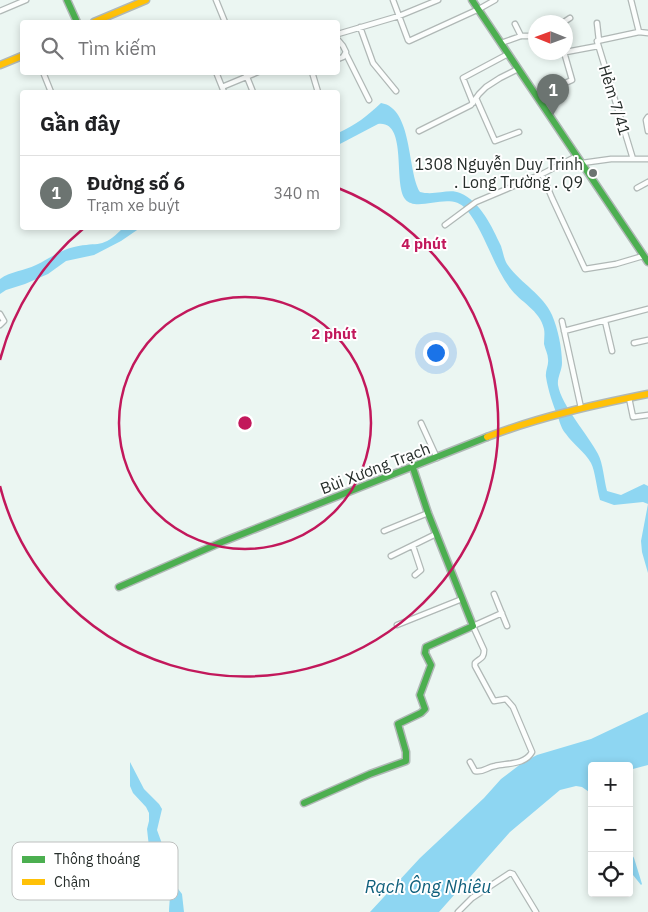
<!DOCTYPE html>
<html lang="vi">
<meta charset="utf-8">
<style>
:root{--surface:#fff;--page:#f6f6f6;--text:#202124;--muted:#757577;--line:#e0e0e0;--accent:#6c7471}
body{margin:0;font-family:"IBM Plex Sans",sans-serif;background:var(--page);color:var(--text)}
.controls{position:absolute;right:15px;bottom:15px;display:grid;overflow:hidden;border-radius:5px;box-shadow:0 2px 8px #0003}
.controls button{width:45px;height:45px;display:grid;place-items:center;padding:0;border:0;border-bottom:1px solid var(--line);background:var(--surface);color:var(--text);font:25px sans-serif}
.compass{position:absolute;left:528px;top:15px;width:45px;height:45px;border-radius:50%;background:var(--surface);box-shadow:0 2px 8px #0003;rotate:271deg}
.you{position:absolute;left:435px;top:352px;width:18px;height:18px;margin:-12px;border:4px solid #fff;border-radius:50%;background:#1a73e8;box-shadow:0 0 0 8px #1a73e833}
.badge{display:grid;place-items:center;width:32px;height:32px;border-radius:50%;background:var(--accent);color:#fff;font-size:16px;font-weight:700}
.pin{position:absolute;translate:-50% -41px;filter:drop-shadow(0 1px 2px #0008)}
.pin::after{content:'';position:absolute;top:26px;width:18px;height:15px;background:inherit;clip-path:polygon(0 0,100% 0,50% 100%)}
.list{margin:0;padding:0;list-style:none}
h2{display:flex;justify-content:space-between;align-items:center;height:65px;margin:0;padding:0 20px;font-size:21px}
h2 small{font-size:16px;font-weight:400;color:var(--muted)}
.list li{display:grid;grid-template-columns:32px 1fr auto;gap:15px;align-items:center;box-sizing:border-box;height:75px;padding:0 20px;border-top:1px solid var(--line)}
.list b{display:block;font-size:19px;white-space:nowrap}
.list p{margin:0;font-size:16px;white-space:nowrap;color:var(--muted)}
.list em{font-size:16px;font-style:normal;color:var(--muted)}
.icon{flex:none;width:28px;height:28px;fill:none;stroke:currentColor;stroke-width:2;stroke-linecap:round;stroke-linejoin:round}
.map{position:relative;flex:none;width:648px;height:912px;overflow:hidden}
.search{position:absolute;background:var(--surface);box-shadow:0 2px 8px #0003;left:20px;top:20px;width:320px;height:55px;display:flex;align-items:center;gap:12px;box-sizing:border-box;padding:0 18px;border-radius:5px;color:var(--muted);font-size:19px}
.panel{position:absolute;background:var(--surface);box-shadow:0 2px 8px #0003;left:20px;top:90px;width:320px;height:140px;border-radius:5px}
.map>svg:first-child{display:block}
.water{fill:#8ed6f2}
.lines{fill:none;stroke-linecap:round;stroke-linejoin:round}
.street-casing{stroke:#b0b8b6;stroke-width:7}
.fast-casing{stroke:#b0b8b6;stroke-width:9}
.slow-casing{stroke:#b0b8b6;stroke-width:9}
.street{stroke:#fcfefd;stroke-width:4.5}
.fast{stroke:#4caf50;stroke-width:6}
.slow{stroke:#ffc107;stroke-width:6}
.ring{fill:none;stroke:#c2185b;stroke-width:2.5}
.poi-dot{fill:#6c7471;stroke:#fff;stroke-width:2}
.labels{text-anchor:middle;stroke-width:4;stroke-linejoin:round;paint-order:stroke}
.street-label{font-size:16px;fill:#272e2b;stroke:#fff}
.poi-label{font-size:16px;fill:#272e2b;stroke:#fff;text-anchor:end}
.water-label{font-size:18px;font-style:italic;fill:#10607c;stroke:#fff}
.key{fill:#fff;stroke:#bec0bf;stroke-width:1}
.key-label{font-size:14px;fill:#272e2b}
.centre{fill:#c2185b;stroke:#fff;stroke-width:2.5}
.ring-label{font-size:15px;text-anchor:middle;font-weight:bold;fill:#c2185b;stroke:#fff;stroke-width:4;stroke-linejoin:round;paint-order:stroke}
</style>
<div class="map">
<svg width="648" height="912" viewBox="0 0 648 912">
<rect width="100%" height="100%" fill="#ebf6f2"/>
<!-- water -->
<path class="water" d="M381,103C413,108 407,171 420,192C435,196 449,188 460,193C481,202 492,227 501,246C503,252 504,259 507,264C520,283 543,294 552,315C558,329 562,348 562,363C562,370 557,378 558,385C561,405 589,436 598,454C603,463 604,480 607,491L621,495L644,484L648,486V573L642,552L641,541L648,504L643,502L614,505L600,500C597,490 595,470 591,463C585,452 573,444 566,434C562,430 560,423 558,417C553,405 548,390 546,377C545,371 549,365 548,359C548,354 545,349 544,344C544,339 545,334 544,329C540,310 520,302 510,288C492,264 485,232 466,209C450,190 417,214 405,199C393,183 408,120 378,124L338,145V133C357,124 366,117 381,103Z
M123,228H140L121,241L94,255L66,261L48,274L25,284L6,290L0,294V279C11,271 24,271 36,265C49,259 60,250 74,247C100,241 101,250 123,228Z
M648,712V765L629,770V766H592V794L582,787L576,786L560,790L510,832L439,912H370L420,858L484,798L501,779L522,763L537,755L591,739Z
M130,762L144,789L159,804L162,809L157,830L165,852L168,876L182,894L184,912H169C170,889 173,891 157,873V853L149,847L147,829L149,821V813L146,807L133,793L130,786Z
M629,850L634,858L642,884L641,885L629,870Z"/>
<g class="lines">
<!-- street casing -->
<g class="street-casing">
<path id="street" d="M216,0L225,22
M393,0L408,40L409,41L479,9L495,0
M631,0L639,32L648,33
M0,11L26,0
M564,22L570,18
M597,23L599,41
M515,24L521,36
M360,27L373,63L396,91
M338,34L399,16L438,0
M338,40L343,46L346,52L343,57L338,59
M501,43L521,36H536
M566,52L598,46
M346,54L369,100
M43,72L51,92
M216,72L224,92
M245,72L253,92
M312,72L318,92
M222,87L258,72
M476,98L495,141L519,132
M540,102L554,88L572,80L564,52
M473,103L463,78L508,54
M648,117L646,120L648,131
M419,131L471,105L479,94L486,87L500,78L518,69
M633,159L597,41L639,32
M582,163L611,159H648
M542,174L552,198L585,269L616,264L643,256
M637,188L648,182
M445,225L476,202L542,174L577,156
M0,314L4,321L0,325
M562,321L581,408
M605,321L612,351
M564,331L648,309
M634,343L648,340
M629,398L633,417L648,415
M421,423L437,458
M384,531L428,513
M413,546L421,570L415,575
M391,556L436,534
M494,594L507,626
M397,625L462,599
M470,762L475,771C483,773 487,767 495,766C507,763 525,765 532,752L513,707L506,699L494,701L475,666V663C480,658 484,659 484,650L473,626L502,613
M458,912L472,898L510,873L513,874L536,912"/>
</g>
<!-- fast casing -->
<g class="fast-casing">
<path id="fast" d="M67,0L77,22
M472,0L648,262
M119,587L222,542L487,437
M304,803L370,774L406,761V752L398,724L421,713L425,709L420,695L431,665L425,653L426,647L473,626L428,513L413,468"/>
</g>
<!-- slow casing -->
<g class="slow-casing">
<path id="slow" d="M94,22L146,0
M0,65L22,56
M487,437C539,417 593,405 648,394"/>
</g>
<!-- street -->
<use href="#street" class="street"/>
<!-- fast -->
<use href="#fast" class="fast"/>
<!-- slow -->
<use href="#slow" class="slow"/>
</g>
<!-- distance rings -->
<g class="ring">
<circle cx="245" cy="423" r="126"/>
<path d="M0 360A253 253 0 0 1 84 228M338 188A253 253 0 1 1 0 486"/>
</g>
<!-- markers -->
<circle class="poi-dot" cx="593" cy="173" r="5"/>
<g class="labels">
<!-- street labels -->
<g class="street-label">
<text transform="translate(615 100) rotate(73)" y="6">Hẻm 7/41</text>
<text transform="translate(375 468) rotate(-21)" y="6">Bùi Xương Trạch</text>
</g>
<!-- poi labels -->
<g class="poi-label">
<text x="583" y="170">1308 Nguyễn Duy Trinh<tspan x="583" dy="18">. Long Trường . Q9</tspan></text>
</g>
<!-- water labels -->
<g class="water-label">
<text x="428" y="893">Rạch Ông Nhiêu</text>
</g>
</g>
<!-- legend -->
<rect x="12" y="842" width="166" height="58" rx="8" class="key"/>
<rect x="22" y="856" width="23" height="7" fill="#4caf50"/>
<rect x="22" y="879" width="23" height="6" fill="#ffc107"/>
<g class="key-label">
<text x="54" y="864">Thông thoáng</text>
<text x="54" y="887">Chậm</text>
</g>
<circle cx="245" cy="423" r="8" class="centre"/>
<g class="ring-label">
<text x="424" y="249">4 phút</text>
<text x="334" y="339">2 phút</text>
</g>
</svg>
<div class="controls">
<button>+</button>
<button>−</button>
<button><svg class="icon" aria-label="locate" viewBox="0 0 24 24"><circle cx="12" cy="12" r="6"/><path d="M12 2v4M12 18v4M2 12h4M18 12h4"/></svg></button>
</div>
<svg class="compass" viewBox="-18 -18 36 36"><path d="M0-13l5 13h-10z" fill="#e53935"/><path d="M0 13l5-13h-10z" fill="#757577"/></svg>
<div class="you"></div>
<div class="pin badge" style="left:553px;top:115px">1</div>
<div class="search"><svg class="icon" aria-label="search" viewBox="0 0 24 24"><circle cx="10" cy="10" r="6"/><path d="M15 15l6 6"/></svg>Tìm kiếm</div>
<section class="panel">
<h2>Gần đây<small></small></h2>
<ul class="list">
<li><span class="badge">1</span><div><b>Đường số 6</b><p>Trạm xe buýt</p></div><em>340 m</em></li>
</ul>
</section>
</div>
